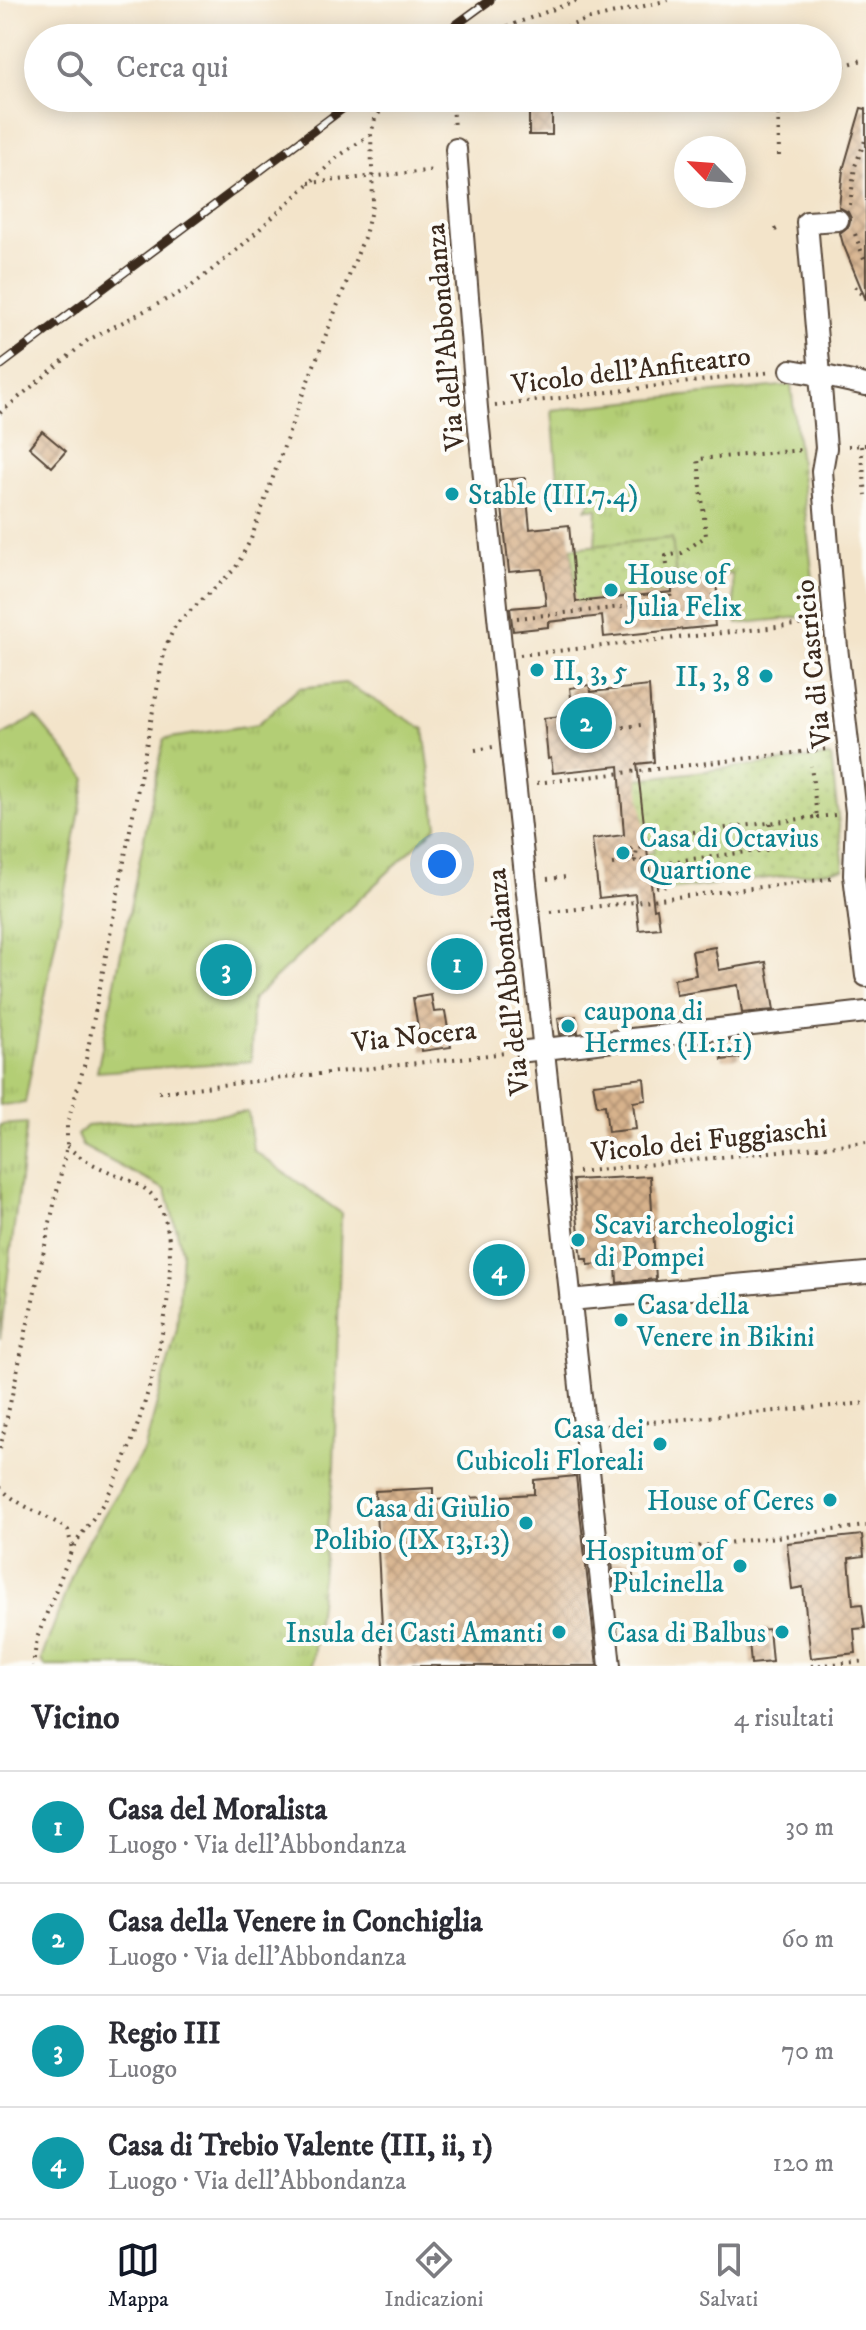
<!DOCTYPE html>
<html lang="it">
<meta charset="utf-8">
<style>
:root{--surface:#fff;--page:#f7f7f7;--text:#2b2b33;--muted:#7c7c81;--line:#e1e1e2;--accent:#111827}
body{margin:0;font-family:"IM FELL DW Pica",serif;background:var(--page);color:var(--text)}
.compass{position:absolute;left:674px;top:136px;width:72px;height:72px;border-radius:50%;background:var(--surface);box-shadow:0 4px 20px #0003;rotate:295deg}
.you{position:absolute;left:442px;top:864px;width:28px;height:28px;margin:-20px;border:6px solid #fff;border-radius:50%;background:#1a73e8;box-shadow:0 0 0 12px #1a73e833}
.badge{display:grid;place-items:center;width:52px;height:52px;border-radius:50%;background:var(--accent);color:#fff;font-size:26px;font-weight:700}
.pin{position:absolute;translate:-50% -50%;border:4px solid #fff;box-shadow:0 2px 8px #0006}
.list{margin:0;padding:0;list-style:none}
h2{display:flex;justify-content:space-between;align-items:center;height:104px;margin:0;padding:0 32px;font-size:34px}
h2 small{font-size:26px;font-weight:400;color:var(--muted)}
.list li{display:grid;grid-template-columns:52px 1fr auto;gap:24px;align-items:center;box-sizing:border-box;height:112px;padding:0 32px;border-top:2px solid var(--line)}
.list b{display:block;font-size:30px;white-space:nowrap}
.list p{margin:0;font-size:26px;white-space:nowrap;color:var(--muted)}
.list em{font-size:26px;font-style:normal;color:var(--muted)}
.icon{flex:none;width:44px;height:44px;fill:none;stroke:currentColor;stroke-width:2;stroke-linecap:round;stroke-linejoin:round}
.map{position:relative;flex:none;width:866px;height:1666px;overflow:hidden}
.search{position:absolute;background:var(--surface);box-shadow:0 4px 20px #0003;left:24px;right:24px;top:24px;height:88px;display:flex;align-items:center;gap:20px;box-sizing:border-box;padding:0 28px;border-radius:44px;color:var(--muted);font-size:30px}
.sheet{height:552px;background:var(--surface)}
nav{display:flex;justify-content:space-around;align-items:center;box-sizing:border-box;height:112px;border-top:2px solid var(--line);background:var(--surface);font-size:22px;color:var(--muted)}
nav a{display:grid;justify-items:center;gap:4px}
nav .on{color:var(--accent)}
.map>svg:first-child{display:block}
.grass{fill:url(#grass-tufts);stroke:#777c49;stroke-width:2}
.garden{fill:url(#garden-dots);stroke:#777c49;stroke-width:2}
.building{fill:url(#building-cross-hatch)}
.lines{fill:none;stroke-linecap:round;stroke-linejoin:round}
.street-casing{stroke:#574638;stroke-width:24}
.path{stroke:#574638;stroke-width:4;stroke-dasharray:2 6;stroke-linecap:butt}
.street{stroke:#fff;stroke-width:20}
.rail-casing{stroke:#3b2a1e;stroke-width:9}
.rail{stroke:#fdfcf7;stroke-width:6;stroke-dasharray:18;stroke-linecap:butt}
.culture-dot{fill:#0f9aa8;stroke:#fdfcf7;stroke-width:3}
.labels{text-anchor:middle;stroke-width:8;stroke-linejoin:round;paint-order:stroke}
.street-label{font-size:28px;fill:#3b2a1e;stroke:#fdfcf7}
.culture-label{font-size:28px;fill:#0d838f;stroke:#fdfcf7;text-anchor:start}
</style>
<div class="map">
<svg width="866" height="1666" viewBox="0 0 866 1666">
<defs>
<pattern id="grass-tufts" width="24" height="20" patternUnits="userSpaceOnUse" patternTransform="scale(2)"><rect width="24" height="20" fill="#b3ce74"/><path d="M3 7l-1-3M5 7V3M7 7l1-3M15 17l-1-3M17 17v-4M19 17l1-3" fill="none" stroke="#9bb164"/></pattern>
<pattern id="garden-dots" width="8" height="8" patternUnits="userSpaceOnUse" patternTransform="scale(2)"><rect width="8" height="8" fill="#b3ce74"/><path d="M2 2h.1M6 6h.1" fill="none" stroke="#9bb164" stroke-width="1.8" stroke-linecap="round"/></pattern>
<pattern id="building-cross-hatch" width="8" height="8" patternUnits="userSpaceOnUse" patternTransform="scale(2)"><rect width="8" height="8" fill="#d7b28c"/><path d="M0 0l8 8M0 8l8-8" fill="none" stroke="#b09172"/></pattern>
</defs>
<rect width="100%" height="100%" fill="#fdfcf7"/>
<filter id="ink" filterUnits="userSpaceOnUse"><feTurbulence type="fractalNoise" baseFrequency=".0125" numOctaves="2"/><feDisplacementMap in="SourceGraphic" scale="16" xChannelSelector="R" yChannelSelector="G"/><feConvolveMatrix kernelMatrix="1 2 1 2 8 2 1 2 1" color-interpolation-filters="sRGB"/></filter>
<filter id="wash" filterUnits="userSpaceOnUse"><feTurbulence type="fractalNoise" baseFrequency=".006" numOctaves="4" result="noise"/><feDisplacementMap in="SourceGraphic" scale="32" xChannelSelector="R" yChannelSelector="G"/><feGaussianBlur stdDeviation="1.8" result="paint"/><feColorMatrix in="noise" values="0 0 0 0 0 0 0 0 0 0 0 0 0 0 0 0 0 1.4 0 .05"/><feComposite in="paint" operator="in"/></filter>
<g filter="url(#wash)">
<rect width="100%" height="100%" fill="#f3e4ca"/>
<!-- grass -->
<path class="grass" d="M791,385L817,615L737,624L732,574L676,580L672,538L595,546L597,509H586L591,501L584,488L559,489L552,410Z
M345,683L424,729L437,826L252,1000L251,1061L97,1072L164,739L258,724L299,688Z
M36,717L86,778L25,1103L0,1105V736Z
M248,1112L253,1150L341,1213L334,1468L312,1666H45L41,1660L79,1556L145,1448L177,1329L182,1251L166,1190L82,1146L77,1135L87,1126Z
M27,1123L0,1339V1125Z"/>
<!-- garden -->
<path class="garden" d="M672,538L676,580H672V592L557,604L556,586L575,583L571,548Z
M831,756L844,869L652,892L650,878L636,854L654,852L653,840L635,842L620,781Z"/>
<g id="blocks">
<!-- building -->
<path class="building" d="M861,108L866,109V300L843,244L840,233L849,226L851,218L848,212L839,207L843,170Z
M529,113H552V135H529Z
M42,431L66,451L52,467L29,447Z
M525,478L530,529L569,525L576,602L672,592V580L716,576L717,594L712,595L715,626L604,637L602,616L548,622V627L513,631L510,608L546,605L542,569L509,572L499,480Z
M590,685L591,692L649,686L654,762L637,764L654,909L657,908L660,928L639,930L635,894L599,898L592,839L624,835L619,766L553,773L551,758L548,759L544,718L573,715L570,688Z
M715,947L719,970L766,962L774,1010L742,1013L738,985L676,995L674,979L696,975L692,951Z
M431,995L434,1012L445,1011L451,1047L422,1051L413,998Z
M576,1016L578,1032L560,1034L558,1018Z
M737,1040L739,1058L722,1060L720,1042Z
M644,1078L646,1100L633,1102L636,1129L608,1132L605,1105L597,1106L593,1084Z
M650,1176L656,1279L617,1283L616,1263L588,1265V1259H582L573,1180Z
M576,1476L597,1666H384L375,1491L433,1488V1500L534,1494V1480Z
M862,1535L864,1556L849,1558L853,1605L862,1604L865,1628L854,1629L856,1653L811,1658L803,1587L792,1589L787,1543Z
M631,1560L634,1585L615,1587L612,1562Z
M769,1629L772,1662L751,1664L748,1631Z"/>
</g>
</g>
<g filter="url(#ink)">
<use href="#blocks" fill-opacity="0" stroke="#574638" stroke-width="2"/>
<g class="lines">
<!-- street casing -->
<g class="street-casing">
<path id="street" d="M456,149L477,408L511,744L610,1666
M838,220L807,222L820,375L866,385
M791,370L820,375L826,448L822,471L834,621L856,812L854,875L866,976
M527,1051L866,1012
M570,1300L866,1273"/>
</g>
<!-- path -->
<path class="path" d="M477,38L578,0
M536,38L586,20L669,0
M828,70L866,59
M451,98L454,127
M778,98L779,158
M309,183L436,170
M850,205L855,166L866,138
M775,230L777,229
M855,234L866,264
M855,286L866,301
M495,406L772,372
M0,413L88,340L189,288L238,249L339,156L371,134
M848,446L866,445
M861,446L866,495
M517,618L671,602L666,556L682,553L706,536L698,459L803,450
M520,655L814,623
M599,730L641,725
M475,750L493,747
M537,783L827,749
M817,817L835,815
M770,823L773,849L667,862L669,886L658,887L655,859L635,861L637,848L645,847L644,838L817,817L811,766
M612,864L633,861L631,849L637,848
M547,879L566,877
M551,912L836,878
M489,920L510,917
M159,1092L506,1053
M67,1146C93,1172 132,1175 151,1194C201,1243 140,1439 109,1493C99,1513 83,1530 72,1549
M578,1172L866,1142
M606,1426L866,1403
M0,1449L67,1146V1125L86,1059L165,648L176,624L235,569L251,539L302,396L365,235L373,202L371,134L375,119L389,98
M0,1487C18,1507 46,1514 68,1530L72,1549L37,1638L33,1666
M619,1556L866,1526
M811,1666L866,1661"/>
<!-- street -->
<use href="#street" class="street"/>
<!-- rail casing -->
<g class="rail-casing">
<path id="rail" d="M438,38L490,0
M0,366L357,98"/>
</g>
<!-- rail -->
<use href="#rail" class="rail"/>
</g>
</g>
<!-- markers -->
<g class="culture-dot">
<circle cx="452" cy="494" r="8"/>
<circle cx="611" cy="590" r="8"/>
<circle cx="537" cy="670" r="8"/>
<circle cx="766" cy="676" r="8"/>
<circle cx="623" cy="853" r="8"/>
<circle cx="568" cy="1026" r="8"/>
<circle cx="578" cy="1240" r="8"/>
<circle cx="621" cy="1320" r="8"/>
<circle cx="660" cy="1444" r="8"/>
<circle cx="830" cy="1500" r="8"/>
<circle cx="526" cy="1523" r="8"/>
<circle cx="740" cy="1566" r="8"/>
<circle cx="559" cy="1632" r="8"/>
<circle cx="782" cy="1632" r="8"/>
</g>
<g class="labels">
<!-- street labels -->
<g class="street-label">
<text transform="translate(444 337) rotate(-95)" y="10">Via dell'Abbondanza</text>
<text transform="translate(631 369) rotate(-7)" y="10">Vicolo dell'Anfiteatro</text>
<text transform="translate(812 664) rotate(-96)" y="10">Via di Castricio</text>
<text transform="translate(507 982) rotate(-96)" y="10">Via dell'Abbondanza</text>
<text transform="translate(414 1035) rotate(-6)" y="10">Via Nocera</text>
<text transform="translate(709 1139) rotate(-6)" y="10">Vicolo dei Fuggiaschi</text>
</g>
<!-- culture labels -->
<g class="culture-label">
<text x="468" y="504">Stable (III.7.4)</text>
<text x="627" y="584">House of<tspan x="627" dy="32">Julia Felix</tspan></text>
<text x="553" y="680">II, 3, 5</text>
<text x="750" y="686" text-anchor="end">II, 3, 8</text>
<text x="639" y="847">Casa di Octavius<tspan x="639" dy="32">Quartione</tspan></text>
<text x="584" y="1020">caupona di<tspan x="584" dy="32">Hermes (II.1.1)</tspan></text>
<text x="594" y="1234">Scavi archeologici<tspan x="594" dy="32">di Pompei</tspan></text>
<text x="637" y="1314">Casa della<tspan x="637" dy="32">Venere in Bikini</tspan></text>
<text x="644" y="1438" text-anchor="end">Casa dei<tspan x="644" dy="32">Cubicoli Floreali</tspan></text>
<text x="814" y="1510" text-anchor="end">House of Ceres</text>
<text x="510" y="1517" text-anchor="end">Casa di Giulio<tspan x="510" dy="32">Polibio (IX 13,1.3)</tspan></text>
<text x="724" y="1560" text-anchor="end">Hospitum of<tspan x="724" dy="32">Pulcinella</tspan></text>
<text x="543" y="1642" text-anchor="end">Insula dei Casti Amanti</text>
<text x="766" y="1642" text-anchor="end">Casa di Balbus</text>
</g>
</g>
</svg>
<svg class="compass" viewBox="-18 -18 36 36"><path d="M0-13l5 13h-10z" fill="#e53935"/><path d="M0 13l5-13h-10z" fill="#7c7c81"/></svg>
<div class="you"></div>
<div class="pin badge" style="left:457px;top:964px;background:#0f9aa8">1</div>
<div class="pin badge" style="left:586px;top:723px;background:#0f9aa8">2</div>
<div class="pin badge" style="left:226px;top:970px;background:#0f9aa8">3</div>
<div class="pin badge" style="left:499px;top:1270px;background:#0f9aa8">4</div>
<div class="search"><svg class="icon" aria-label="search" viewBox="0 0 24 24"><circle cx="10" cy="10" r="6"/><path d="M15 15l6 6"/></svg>Cerca qui</div>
</div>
<section class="sheet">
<h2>Vicino<small>4 risultati</small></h2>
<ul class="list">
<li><span class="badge" style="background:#0f9aa8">1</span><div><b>Casa del Moralista</b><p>Luogo · Via dell'Abbondanza</p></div><em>30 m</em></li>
<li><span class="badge" style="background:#0f9aa8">2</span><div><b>Casa della Venere in Conchiglia</b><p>Luogo · Via dell'Abbondanza</p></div><em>60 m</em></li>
<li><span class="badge" style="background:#0f9aa8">3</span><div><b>Regio III</b><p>Luogo</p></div><em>70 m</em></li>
<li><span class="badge" style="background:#0f9aa8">4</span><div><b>Casa di Trebio Valente (III, ii, 1)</b><p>Luogo · Via dell'Abbondanza</p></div><em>120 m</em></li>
</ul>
</section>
<nav>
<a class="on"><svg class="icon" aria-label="map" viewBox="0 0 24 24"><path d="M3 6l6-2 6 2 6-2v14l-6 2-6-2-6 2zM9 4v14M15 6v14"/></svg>Mappa</a>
<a><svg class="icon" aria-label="directions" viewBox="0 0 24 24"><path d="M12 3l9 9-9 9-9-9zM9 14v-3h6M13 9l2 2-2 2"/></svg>Indicazioni</a>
<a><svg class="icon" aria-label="saved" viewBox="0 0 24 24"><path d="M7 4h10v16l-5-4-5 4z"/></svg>Salvati</a>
</nav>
